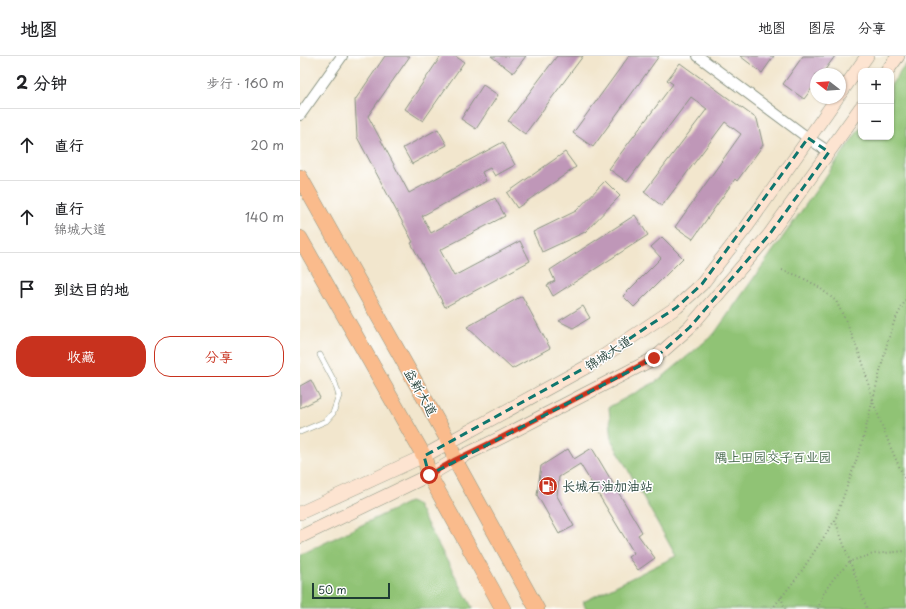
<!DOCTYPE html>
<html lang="zh">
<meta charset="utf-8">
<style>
:root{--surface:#fff;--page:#f6f6f6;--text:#202124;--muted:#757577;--line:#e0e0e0;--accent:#c8321e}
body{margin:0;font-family:"Playpen Sans","LXGW WenKai TC",sans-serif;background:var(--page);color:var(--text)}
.controls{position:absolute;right:12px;top:12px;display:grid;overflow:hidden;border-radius:8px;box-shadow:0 1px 3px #0004}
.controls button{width:36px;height:36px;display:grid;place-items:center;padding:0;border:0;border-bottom:1px solid var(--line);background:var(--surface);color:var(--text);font:20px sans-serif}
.compass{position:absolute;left:510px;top:12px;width:36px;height:36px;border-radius:50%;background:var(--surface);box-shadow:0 1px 3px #0004;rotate:287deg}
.scale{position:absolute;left:12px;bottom:10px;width:78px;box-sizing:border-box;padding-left:4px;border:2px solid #1f3d34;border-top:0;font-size:11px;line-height:14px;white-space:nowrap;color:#1f3d34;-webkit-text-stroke:3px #fff;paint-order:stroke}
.stop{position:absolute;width:12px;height:12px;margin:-9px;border:3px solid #c8321e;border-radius:50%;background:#fff}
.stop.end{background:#c8321e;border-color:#fff;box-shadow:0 1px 4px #0008}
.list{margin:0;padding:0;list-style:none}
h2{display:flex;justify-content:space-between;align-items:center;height:52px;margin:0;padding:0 16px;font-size:17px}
h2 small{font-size:13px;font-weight:400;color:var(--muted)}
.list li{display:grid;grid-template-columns:26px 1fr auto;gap:12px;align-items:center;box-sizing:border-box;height:72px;padding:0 16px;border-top:1px solid var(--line)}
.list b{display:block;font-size:15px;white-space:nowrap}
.list p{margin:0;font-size:13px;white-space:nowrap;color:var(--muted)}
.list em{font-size:13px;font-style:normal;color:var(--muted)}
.actions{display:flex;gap:8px;padding:12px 16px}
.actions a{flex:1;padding:9px 0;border:1px solid var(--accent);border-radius:16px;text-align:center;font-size:14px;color:var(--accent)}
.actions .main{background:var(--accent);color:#fff}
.icon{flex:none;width:22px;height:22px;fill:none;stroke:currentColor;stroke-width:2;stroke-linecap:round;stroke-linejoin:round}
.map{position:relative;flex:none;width:606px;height:553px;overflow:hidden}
header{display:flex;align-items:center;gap:24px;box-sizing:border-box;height:56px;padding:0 20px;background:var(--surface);border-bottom:1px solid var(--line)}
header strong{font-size:19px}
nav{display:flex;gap:22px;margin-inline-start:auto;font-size:14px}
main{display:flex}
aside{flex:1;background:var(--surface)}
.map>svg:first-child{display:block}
.green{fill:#90c374;stroke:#588054}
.building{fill:#bf97b8}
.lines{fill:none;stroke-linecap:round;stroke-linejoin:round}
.lane-casing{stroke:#889280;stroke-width:6}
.street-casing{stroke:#889280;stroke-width:12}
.secondary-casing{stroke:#889280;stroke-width:14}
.primary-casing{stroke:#889280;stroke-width:16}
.path{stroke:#889280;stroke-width:2;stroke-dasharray:1 3;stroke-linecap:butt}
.lane{stroke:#fff;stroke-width:5}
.street{stroke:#fff;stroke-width:10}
.secondary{stroke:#fde4d1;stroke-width:13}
.primary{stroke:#fabb8c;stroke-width:15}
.route{stroke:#c8321e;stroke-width:5}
.marked{fill:none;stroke:#0f766e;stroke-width:3;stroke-dasharray:8 5;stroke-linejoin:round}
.labels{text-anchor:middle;stroke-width:3;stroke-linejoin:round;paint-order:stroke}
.street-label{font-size:13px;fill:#1f3d34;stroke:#fff}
.park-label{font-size:13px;fill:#416547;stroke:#fff}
.poi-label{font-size:13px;fill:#1f3d34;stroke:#fff;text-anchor:start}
</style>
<header>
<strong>地图</strong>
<nav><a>地图</a><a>图层</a><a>分享</a></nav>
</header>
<main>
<aside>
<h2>2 分钟<small>步行 · 160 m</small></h2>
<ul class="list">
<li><svg class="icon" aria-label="ahead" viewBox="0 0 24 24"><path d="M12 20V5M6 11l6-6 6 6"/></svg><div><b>直行</b></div><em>20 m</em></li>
<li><svg class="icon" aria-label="ahead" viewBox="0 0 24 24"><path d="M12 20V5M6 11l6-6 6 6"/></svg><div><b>直行</b><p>锦城大道</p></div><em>140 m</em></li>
<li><svg class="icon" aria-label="arrive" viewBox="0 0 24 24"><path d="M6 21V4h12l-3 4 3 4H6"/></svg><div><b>到达目的地</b></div></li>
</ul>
<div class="actions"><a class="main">收藏</a><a>分享</a></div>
</aside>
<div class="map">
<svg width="606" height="553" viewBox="0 0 606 553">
<rect width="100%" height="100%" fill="#fff"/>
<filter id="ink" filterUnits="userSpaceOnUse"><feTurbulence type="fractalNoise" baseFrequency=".025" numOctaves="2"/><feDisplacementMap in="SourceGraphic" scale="8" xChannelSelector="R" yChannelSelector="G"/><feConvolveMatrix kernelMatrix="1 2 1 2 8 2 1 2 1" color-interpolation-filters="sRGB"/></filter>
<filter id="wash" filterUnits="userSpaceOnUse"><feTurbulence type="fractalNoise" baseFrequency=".012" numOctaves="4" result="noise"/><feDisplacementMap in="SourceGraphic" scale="16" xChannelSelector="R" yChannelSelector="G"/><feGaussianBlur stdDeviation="0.9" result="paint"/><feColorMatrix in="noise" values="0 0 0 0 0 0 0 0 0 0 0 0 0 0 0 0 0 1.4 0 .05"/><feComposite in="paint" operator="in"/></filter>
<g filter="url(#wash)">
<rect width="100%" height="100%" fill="#f2e6cd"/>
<!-- green -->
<path class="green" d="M606,8V553H286L283,546L376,500L312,385L309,351L359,324L414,278L561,71V81H591V29Z
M109,446L117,449L173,553H0V499Z"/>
<g id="blocks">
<!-- building -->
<path class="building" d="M85,0H110L68,60L109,137L203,86L215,109L195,120L190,112L182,116L186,125L122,160L131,177L195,142L205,160L140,194L154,220L220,185L230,205L145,251L111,187L113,186L57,81L55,44Z
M141,0H155L164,6L123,65L105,53Z
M191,0H226L213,17Z
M257,0H283L225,78L208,65Z
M329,0H359L293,91L273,77Z
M440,0H474L462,17Z
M503,0H535L522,18H516V27L504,43L483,28Z
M380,7L457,63L463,89L437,125L435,123L393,183L375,171L441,78L425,66L362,150L344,136L407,53L391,41L327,126L309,113L373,28L367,24Z
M183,29L198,39L176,73L161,63Z
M138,73L147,89L112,108L103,92Z
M265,96L276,111L217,152L207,137Z
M305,125L320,140L285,176L242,196L233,176L276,155Z
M335,159L348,179L253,240L247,229L255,225L250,214Z
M362,181L383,202L334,251L323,240L361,202L351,191Z
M222,240L250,292L212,313L167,271Z
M283,250L290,262L273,272L259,265Z
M11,324L20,342L0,352V330Z
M292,392L342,476L338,479L355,502L338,514L328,501L334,497L280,408L259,421L257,440L274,470L259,478L237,439L241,410L268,393L274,403Z"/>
</g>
</g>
<g filter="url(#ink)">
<use href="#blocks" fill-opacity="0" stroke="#889280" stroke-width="1"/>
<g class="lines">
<!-- lane casing -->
<g class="lane-casing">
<path id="lane" d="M0,376L26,365L33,357L39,340L35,327L20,299"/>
</g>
<!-- street casing -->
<g class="street-casing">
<path id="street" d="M398,0L508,82L529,96
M0,59L42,0"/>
</g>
<!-- secondary casing -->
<g class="secondary-casing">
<path id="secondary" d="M587,15L598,0
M540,38L567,0
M0,457L124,400L290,309L377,251L402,228L448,169L537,42
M0,481L129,419L155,404L202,381L355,302L390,271L469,179L561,51"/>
</g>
<!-- primary casing -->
<g class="primary-casing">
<path id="primary" d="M0,121L149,386L155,404L237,553
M0,182L124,400L129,419L203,553"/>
</g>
<!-- path -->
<path class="path" d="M482,214L499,220L516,229L536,245L546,265L563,307L573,346L590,390L606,426
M535,464L567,553
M481,541L485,553
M472,553L499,519L535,464L561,391L587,288L594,266L606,243
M518,553L523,538L534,522L551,505L573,498L606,495"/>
<!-- lane -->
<use href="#lane" class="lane"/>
<!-- street -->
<use href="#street" class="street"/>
<!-- secondary -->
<use href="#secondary" class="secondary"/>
<!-- primary -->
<use href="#primary" class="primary"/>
</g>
</g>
<g class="lines" filter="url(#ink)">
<!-- route -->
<path class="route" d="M129,419L155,404L202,381L354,302"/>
</g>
<!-- marked area -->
<path class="marked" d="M508,82L529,96L469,179L390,271L355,302L129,419L124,400L290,309L377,251L402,228Z"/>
<!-- icons -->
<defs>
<g id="fuel-disc" transform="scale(1)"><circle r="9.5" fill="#c8321e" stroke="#fff"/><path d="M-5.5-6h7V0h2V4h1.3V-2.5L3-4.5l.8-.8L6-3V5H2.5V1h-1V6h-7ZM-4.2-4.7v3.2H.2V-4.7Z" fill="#fff"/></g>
</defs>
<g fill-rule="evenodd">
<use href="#fuel-disc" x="248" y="430"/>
</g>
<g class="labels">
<!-- street labels -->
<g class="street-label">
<text transform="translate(308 297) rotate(-33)" y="5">锦城大道</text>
<text transform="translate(121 336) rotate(61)" y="5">益新大道</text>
</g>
<!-- park labels -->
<g class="park-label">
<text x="473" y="406">隅上田园交子百业园</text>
</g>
<!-- poi labels -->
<g class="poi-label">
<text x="262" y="435">长城石油加油站</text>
</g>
</g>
</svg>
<div class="controls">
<button>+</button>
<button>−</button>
</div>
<svg class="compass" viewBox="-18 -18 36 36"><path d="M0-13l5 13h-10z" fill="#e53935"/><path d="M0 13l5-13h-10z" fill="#757577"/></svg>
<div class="scale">50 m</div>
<div class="stop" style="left:129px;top:419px"></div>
<div class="stop end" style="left:354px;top:302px"></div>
</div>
</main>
